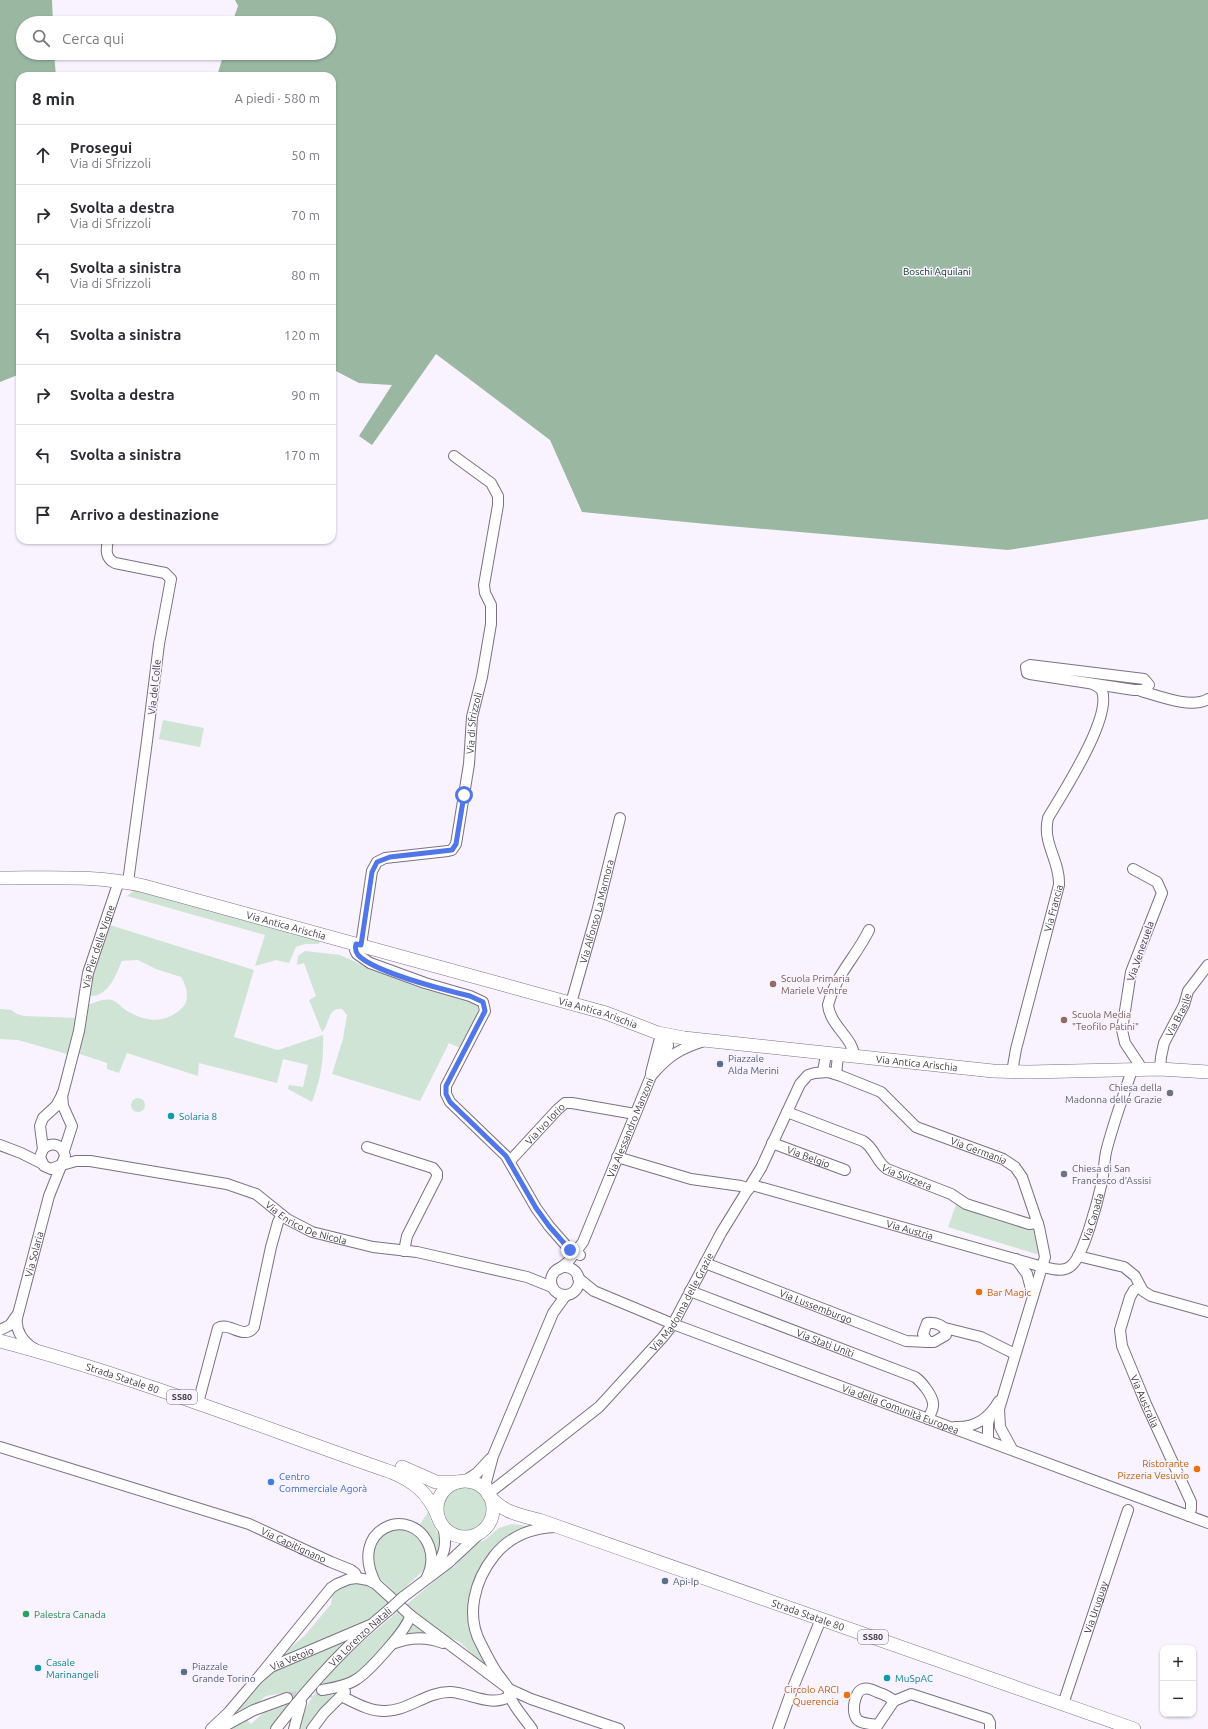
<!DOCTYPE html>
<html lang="it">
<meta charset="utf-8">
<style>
:root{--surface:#fff;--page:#f7f7f7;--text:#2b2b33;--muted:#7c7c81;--line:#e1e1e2}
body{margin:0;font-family:Ubuntu,sans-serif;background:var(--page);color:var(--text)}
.controls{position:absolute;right:12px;bottom:12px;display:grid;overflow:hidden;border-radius:8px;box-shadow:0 1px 3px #0004}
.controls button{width:36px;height:36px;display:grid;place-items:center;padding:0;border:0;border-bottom:1px solid var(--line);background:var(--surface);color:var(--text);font:20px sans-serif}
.stop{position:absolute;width:12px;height:12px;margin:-9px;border:3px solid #5176ea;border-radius:50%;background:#fff}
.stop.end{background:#5176ea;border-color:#fff;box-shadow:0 1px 4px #0008}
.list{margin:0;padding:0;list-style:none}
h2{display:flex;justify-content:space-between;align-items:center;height:52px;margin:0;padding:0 16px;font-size:17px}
h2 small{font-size:13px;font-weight:400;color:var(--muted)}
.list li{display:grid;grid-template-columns:26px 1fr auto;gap:12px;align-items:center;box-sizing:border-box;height:60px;padding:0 16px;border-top:1px solid var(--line)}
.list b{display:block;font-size:15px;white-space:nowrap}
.list p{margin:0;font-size:13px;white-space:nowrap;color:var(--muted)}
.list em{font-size:13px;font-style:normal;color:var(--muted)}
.icon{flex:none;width:22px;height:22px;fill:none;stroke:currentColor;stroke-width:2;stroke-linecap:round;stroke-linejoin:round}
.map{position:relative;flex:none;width:1208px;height:1729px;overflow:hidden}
.search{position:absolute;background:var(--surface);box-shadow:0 1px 3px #0004;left:16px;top:16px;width:320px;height:44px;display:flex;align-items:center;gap:10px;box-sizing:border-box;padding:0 14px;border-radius:22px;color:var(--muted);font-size:15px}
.panel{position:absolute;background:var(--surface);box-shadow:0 1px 3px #0004;left:16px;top:72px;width:320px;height:472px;border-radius:12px}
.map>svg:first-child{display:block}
.green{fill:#cfe4d4}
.forest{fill:#99b7a1}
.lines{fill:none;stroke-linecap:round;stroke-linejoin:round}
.minor-tunnel{stroke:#d4cdd9;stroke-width:10;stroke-dasharray:10 5;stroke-linecap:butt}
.minor-casing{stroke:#7c7184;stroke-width:12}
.major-casing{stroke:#7c7184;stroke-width:14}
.minor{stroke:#fff;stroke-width:10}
.major{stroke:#fff;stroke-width:13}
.minor-bridge-casing{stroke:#7c7184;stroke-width:12;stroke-linecap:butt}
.minor-bridge{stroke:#fff;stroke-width:10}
.route{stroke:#5176ea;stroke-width:5}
.education-dot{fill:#8d6e63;stroke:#f9f2ff;stroke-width:1.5}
.service-dot{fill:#5c6f8a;stroke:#f9f2ff;stroke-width:1.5}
.worship-dot{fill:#6b7280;stroke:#f9f2ff;stroke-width:1.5}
.culture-dot{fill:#0f9aa8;stroke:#f9f2ff;stroke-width:1.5}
.food-dot{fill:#e8710a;stroke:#f9f2ff;stroke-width:1.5}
.shop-dot{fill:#3f7fe0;stroke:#f9f2ff;stroke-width:1.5}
.leisure-dot{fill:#2e9e5b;stroke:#f9f2ff;stroke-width:1.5}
.labels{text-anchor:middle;stroke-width:3;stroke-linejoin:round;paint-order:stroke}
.shield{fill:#f9f2ff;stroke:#77717b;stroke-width:1}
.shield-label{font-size:9px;font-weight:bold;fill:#3f3a42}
.park-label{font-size:10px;fill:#003518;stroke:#f9f2ff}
.street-label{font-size:10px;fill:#3f3a42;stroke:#f9f2ff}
.education-label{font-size:10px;fill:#785e54;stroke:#f9f2ff;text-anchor:start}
.service-label{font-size:10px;fill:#4e5e75;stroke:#f9f2ff;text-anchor:start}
.worship-label{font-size:10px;fill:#5b616d;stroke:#f9f2ff;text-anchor:end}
.culture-label{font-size:10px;fill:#0d838f;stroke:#f9f2ff;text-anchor:start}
.food-label{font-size:10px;fill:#c56008;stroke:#f9f2ff;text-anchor:end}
.shop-label{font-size:10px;fill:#366cbe;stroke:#f9f2ff;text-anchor:start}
.leisure-label{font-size:10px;fill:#27864d;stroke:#f9f2ff;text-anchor:start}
</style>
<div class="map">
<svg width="1208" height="1729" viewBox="0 0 1208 1729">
<rect width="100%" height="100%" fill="#f9f2ff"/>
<!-- green -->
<path class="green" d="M163,720L204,728L200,747L159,739Z
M135,890L320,940L319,944H305L296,947L289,963L276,960L255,966L265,935L127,896Z
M110,925L254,970L234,1037L278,1050L323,1035C324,1060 321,1078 312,1102L288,1089L289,1085L303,1087L308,1065L283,1059L277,1083L199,1063L198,1076L127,1053L119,1073L107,1069V1063L77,1053L88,1005C96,1002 104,998 112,1000C116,1001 120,1006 124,1009C144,1022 164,1025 182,1008C191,999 186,985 181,977L156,969L138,960L122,961C115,976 109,997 89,996L92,979Z
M305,951L340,955L371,969L416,985L474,1001L479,1005L478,1012L460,1048L449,1043L420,1101L332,1074L343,1039L347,1015L342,1009C327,1007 330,1025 322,1032L309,1000L316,996L304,963L297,965L298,956Z
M0,1009L11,1010L17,1014L24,1016L77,1018L67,1054L18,1040L0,1039Z
M131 1105a7 7 0 1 1 14 0a7 7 0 1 1-14 0Z
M956,1205L1028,1229L1029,1227L1037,1229L1044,1249L1036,1254L948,1227Z
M442 1509a22 22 0 1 1 44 0a22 22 0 1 1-44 0Z
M428,1512C433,1531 446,1535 436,1555L430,1538L419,1526Z
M512,1524L529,1526L508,1536V1537L471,1596L488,1665H486L472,1654L460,1642L448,1637L418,1616L406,1605L449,1569L454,1567L471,1547L486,1539L499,1528Z
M398,1527C410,1530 423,1535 427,1549C429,1554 427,1562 426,1568L397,1595L375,1573L372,1550L379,1536Z
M366,1582L390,1602L366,1622L274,1663L306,1634L331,1604L332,1595L336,1590L348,1583Z
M400,1610L406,1617C395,1635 365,1673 345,1680C338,1683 331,1684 324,1686L325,1695L333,1694L309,1729H300C305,1686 368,1637 400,1610Z
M414,1622L435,1635L403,1636Z
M352,1636L323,1665L270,1729H229L248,1718V1721L251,1724L269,1708L289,1701L288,1692L266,1696L252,1708L231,1721L228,1717L270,1672Z"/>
<!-- forest -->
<path class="forest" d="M0,0H52L53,23H23V53H54L56,76H20V374L0,382Z
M235,0H1208V519L1008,550L717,525L582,512L550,440L436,354L372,445L359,436L392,385L359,383L332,369V76H217L224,53H329V23H232L238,6Z"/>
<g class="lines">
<!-- minor-tunnel -->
<path class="minor-tunnel" d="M287,1698L322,1690"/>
<!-- minor casing -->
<g class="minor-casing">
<g id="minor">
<path d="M108,540C106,550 105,558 115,563L165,573L171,579L159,644L147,741L128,882"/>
<path d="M1030,665L1144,679L1149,685L1144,690H1134L1030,674L1027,673L1026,667Z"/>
<path d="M1141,691C1158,696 1192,709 1208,699"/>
<path d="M1133,869L1157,882L1162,893L1131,972L1122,1030L1125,1043L1139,1064L1140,1069"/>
<path d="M356,944L355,950L357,954L370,963L425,983L470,996L483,1002L485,1011L446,1086V1094L450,1102L506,1156L536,1208L549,1226L570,1250L580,1255"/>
<path id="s1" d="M361,945L372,871L377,862L385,858L448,851L452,850L456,844L469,764L472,717L482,677L491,624V605L485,593L484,585L498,505V496L491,483L454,456"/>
<path id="s2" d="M571,1003L597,912L620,818"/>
<path d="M854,1057C854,1038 830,1026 828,1005C836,974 856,957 869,930"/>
<path id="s3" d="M1160,1069L1161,1057L1164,1043L1184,1005L1188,991L1208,965"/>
<path d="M823,1072L826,1054"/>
<path id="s4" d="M1012,1072L1016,1049L1059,885C1060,860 1042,844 1048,818C1062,794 1112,718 1102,691C1100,687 1096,686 1093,684"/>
<path d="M651,1073L659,1042L667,1035L668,1046L662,1061"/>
<path d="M836,1074L838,1056"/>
<path d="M62,1094L63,1106L72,1126L64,1151"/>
<path id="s5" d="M787,1112L863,1141C875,1148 876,1162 887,1169L951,1194L966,1204L1029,1224L1038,1223"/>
<path id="s6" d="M772,1143L845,1170"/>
<path d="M0,1145L21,1153L43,1164"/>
<path d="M367,1147L433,1168L437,1173V1177L407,1236L404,1251"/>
<path id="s7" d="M43,1149L40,1126L43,1118L56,1106L63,1093L79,1031L88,973L119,881"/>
<path d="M617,1157L691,1179L741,1186L749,1189"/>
<path id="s8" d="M510,1161L557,1110L565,1103H572L635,1114"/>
<path id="s9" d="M62,1165L76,1161H90L227,1184L256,1194L287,1219L312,1232L373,1247L417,1252L527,1277L552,1287"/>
<path id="s10" d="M752,1185L1043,1267C1052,1269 1064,1273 1072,1265C1084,1254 1098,1200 1102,1182C1104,1172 1104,1162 1106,1152C1113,1124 1123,1097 1132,1070"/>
<path d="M1078,1256L1124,1267L1135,1276L1143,1291L1151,1296L1208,1312"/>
<path d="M1016,1259L1027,1274L1033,1296"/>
<path id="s11" d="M705,1263L906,1341L928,1342"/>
<circle cx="565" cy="1281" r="14"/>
<path id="s12" d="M559,1269L568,1262L583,1242L651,1076C668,1056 679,1049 704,1041"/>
<path id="s13" d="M578,1278L594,1291L673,1324L1208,1523"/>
<path id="s14" d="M1140,1287L1134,1290L1130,1297L1120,1330L1122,1346L1146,1404L1191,1502V1509L1189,1516"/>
<path id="s15" d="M690,1291L915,1377C922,1382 932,1395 933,1403C934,1409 930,1414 928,1419"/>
<path id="s16" d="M566,1295L553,1313L493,1456L486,1482L488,1494L599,1407L663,1337L673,1324L721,1233L761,1168L800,1084L808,1075L815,1073L828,1072L841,1076L881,1092L916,1127L1003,1159L1015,1167L1022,1177L1039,1227L1045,1257L999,1409L1000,1427L1012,1449"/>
<path d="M927,1323C936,1322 947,1326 946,1335L934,1342H928L923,1334Z"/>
<path d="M945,1328L981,1337L1015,1354"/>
<path d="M0,1330L10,1325L17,1315"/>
<path id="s17" d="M35,1349C24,1343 15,1331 17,1318L49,1196L65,1156C63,1144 51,1141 43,1149L40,1157L44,1166L51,1169L61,1165"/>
<path d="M198,1403L218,1328C229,1321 244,1341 254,1327L271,1247L278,1222L282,1215"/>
<path d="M955,1427C976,1428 989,1418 999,1401"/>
<path d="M988,1440V1423L991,1413"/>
<path id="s18" d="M0,1447L249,1524L331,1562L351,1570L355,1573L357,1578"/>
<path d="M463,1482L477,1473L490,1459"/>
<path d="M432,1571C444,1557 448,1545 443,1527"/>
<path d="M376,1584C346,1528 412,1503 429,1546C433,1557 432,1567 427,1577"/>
<path d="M403,1597L448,1563L479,1534"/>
<path d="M392,1644C409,1637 425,1636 443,1643"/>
<path d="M257,1679L331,1588L337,1584L349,1579L357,1578L368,1580L376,1584L410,1615L509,1689L531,1699L619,1729"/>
<path d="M322,1690C333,1688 347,1686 357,1679C368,1672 410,1627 410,1615"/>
<path d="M341,1696C354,1702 368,1711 384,1711C407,1712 427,1691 451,1692C470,1693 492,1708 510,1696"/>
<path id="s19" d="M1063,1704L1128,1510"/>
<path d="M877,1725C872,1724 864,1724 859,1721C850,1716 854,1691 863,1689C868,1687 873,1690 877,1692C883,1694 889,1696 894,1701"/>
<path id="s20" d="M211,1729L229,1712L257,1679L271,1667L370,1625"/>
<path d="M219,1729L254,1710L287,1698"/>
<path id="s21" d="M276,1729C310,1685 347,1644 390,1609"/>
<path d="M294,1729L301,1703"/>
<path d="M312,1729L324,1713L345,1692"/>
<path d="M532,1729C525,1719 515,1708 510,1697C509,1694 509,1691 508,1688C505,1683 501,1678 497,1673C491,1664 486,1654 481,1644C465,1615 475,1580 494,1556C509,1537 531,1528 555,1527"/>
<path d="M778,1729L792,1690L821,1619"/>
<path d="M875,1729L894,1701L911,1694L988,1719L990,1723V1729"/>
</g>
</g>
<!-- major casing -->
<g class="major-casing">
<g id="major">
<path id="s22" d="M0,878C49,878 96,875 144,886L606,1013L658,1033L684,1038L993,1071L1029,1072L1160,1069L1208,1072"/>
<path id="s23" d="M0,1341C133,1376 261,1427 391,1472C414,1481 429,1494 438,1517"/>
<path d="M402,1467L436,1482H457"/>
<circle cx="465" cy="1509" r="28"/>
<path id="s24" d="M488,1494C501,1512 519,1515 539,1520L1134,1729"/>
</g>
</g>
<!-- minor -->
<use href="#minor" class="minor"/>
<!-- major -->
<use href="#major" class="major"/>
<!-- minor-bridge casing -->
<g class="minor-bridge-casing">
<path id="minor-bridge" d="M390,1609L403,1597"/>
</g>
<!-- minor-bridge -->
<use href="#minor-bridge" class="minor-bridge"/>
</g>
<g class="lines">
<!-- route -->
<path class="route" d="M464,795L456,844L452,850L390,857L377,862L372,872L361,945L356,944C355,948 355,951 358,955C374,972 445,990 470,996L483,1002L485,1011L446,1086V1094L450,1102L506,1156L536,1208L549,1226L570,1250"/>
</g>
<!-- markers -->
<g class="education-dot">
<circle cx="773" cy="984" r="4"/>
<circle cx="1064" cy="1020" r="4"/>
</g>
<g class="service-dot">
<circle cx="720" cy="1064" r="4"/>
<circle cx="665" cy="1581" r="4"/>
<circle cx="184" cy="1672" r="4"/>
</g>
<g class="worship-dot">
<circle cx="1170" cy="1093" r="4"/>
<circle cx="1064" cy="1174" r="4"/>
</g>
<g class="culture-dot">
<circle cx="171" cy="1116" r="4"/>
<circle cx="38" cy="1668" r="4"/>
<circle cx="887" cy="1678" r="4"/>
</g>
<g class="food-dot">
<circle cx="979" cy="1292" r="4"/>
<circle cx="1197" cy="1469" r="4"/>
<circle cx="847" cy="1695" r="4"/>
</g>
<circle class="shop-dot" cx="271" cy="1482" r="4"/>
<circle class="leisure-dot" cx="26" cy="1614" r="4"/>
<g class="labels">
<!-- shield labels -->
<g class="shield">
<rect x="167" y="1390" width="30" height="14" rx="3"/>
<rect x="858" y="1630" width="30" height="14" rx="3"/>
</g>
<g class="shield-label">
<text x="182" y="1400">SS80</text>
<text x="873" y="1640">SS80</text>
</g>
<!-- park labels -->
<g class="park-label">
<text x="937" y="275">Boschi Aquilani</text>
</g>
<!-- street labels -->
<g class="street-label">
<text transform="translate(154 687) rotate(-84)" y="4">Via del Colle</text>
<text dy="4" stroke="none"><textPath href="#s1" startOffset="291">Via di Sfrizzoli</textPath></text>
<text dy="4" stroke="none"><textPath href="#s4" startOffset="169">Via Francia</textPath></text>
<text dy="4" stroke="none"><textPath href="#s2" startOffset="95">Via Alfonso La Marmora</textPath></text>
<text dy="4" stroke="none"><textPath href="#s22" startOffset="292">Via Antica Arischia</textPath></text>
<text dy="4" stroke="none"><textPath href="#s7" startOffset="215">Via Pier delle Vigne</textPath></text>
<text transform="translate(1140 951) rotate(-71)" y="4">Via Venezuela</text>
<text dy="4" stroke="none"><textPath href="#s22" startOffset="616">Via Antica Arischia</textPath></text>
<text dy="4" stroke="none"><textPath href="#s3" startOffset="58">Via Brasile</textPath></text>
<text dy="4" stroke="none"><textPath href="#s22" startOffset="940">Via Antica Arischia</textPath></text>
<text dy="4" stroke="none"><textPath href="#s8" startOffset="51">Via Ivo Iorio</textPath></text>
<text dy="4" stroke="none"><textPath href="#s12" startOffset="160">Via Alessandro Manzoni</textPath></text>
<text dy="4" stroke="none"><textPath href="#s16" startOffset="946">Via Germania</textPath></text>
<text dy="4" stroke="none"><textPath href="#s6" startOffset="39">Via Belgio</textPath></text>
<text dy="4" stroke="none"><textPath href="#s5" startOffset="140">Via Svizzera</textPath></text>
<text dy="4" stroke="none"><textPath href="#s10" startOffset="385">Via Canada</textPath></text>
<text dy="4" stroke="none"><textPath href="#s9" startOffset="257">Via Enrico De Nicola</textPath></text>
<text dy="4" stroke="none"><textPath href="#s10" startOffset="164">Via Austria</textPath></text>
<text dy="4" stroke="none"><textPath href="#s17" startOffset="104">Via Solaria</textPath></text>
<text dy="4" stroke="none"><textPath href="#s16" startOffset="492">Via Madonna delle Grazie</textPath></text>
<text dy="4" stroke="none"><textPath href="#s11" startOffset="119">Via Lussemburgo</textPath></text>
<text dy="4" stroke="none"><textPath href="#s15" startOffset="145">Via Stati Uniti</textPath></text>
<text dy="4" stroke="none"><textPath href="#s23" startOffset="128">Strada Statale 80</textPath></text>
<text dy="4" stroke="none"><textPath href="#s14" startOffset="125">Via Australia</textPath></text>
<text dy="4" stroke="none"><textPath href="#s13" startOffset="349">Via della Comunità Europea</textPath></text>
<text dy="4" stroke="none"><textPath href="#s18" startOffset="310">Via Capitignano</textPath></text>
<text dy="4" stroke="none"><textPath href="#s19" startOffset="102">Via Uruguay</textPath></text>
<text dy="4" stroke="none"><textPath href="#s24" startOffset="344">Strada Statale 80</textPath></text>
<text dy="4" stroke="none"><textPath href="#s21" startOffset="125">Via Lorenzo Natali</textPath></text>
<text dy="4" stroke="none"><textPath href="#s20" startOffset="109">Via Vetoio</textPath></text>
</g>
<!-- education labels -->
<g class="education-label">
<text x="781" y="982">Scuola Primaria<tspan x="781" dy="12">Mariele Ventre</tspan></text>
<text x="1072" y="1018">Scuola Media<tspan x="1072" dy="12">"Teofilo Patini"</tspan></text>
</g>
<!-- service labels -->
<g class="service-label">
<text x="728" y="1062">Piazzale<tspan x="728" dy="12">Alda Merini</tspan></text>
<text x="673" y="1585">Api-Ip</text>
<text x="192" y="1670">Piazzale<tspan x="192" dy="12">Grande Torino</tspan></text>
</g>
<!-- worship labels -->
<g class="worship-label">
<text x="1162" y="1091">Chiesa della<tspan x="1162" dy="12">Madonna delle Grazie</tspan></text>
<text x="1072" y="1172" text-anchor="start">Chiesa di San<tspan x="1072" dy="12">Francesco d'Assisi</tspan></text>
</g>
<!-- culture labels -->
<g class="culture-label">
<text x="179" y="1120">Solaria 8</text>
<text x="46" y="1666">Casale<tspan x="46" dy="12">Marinangeli</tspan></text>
<text x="895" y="1682">MuSpAC</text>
</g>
<!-- food labels -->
<g class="food-label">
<text x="987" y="1296" text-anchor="start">Bar Magic</text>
<text x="1189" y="1467">Ristorante<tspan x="1189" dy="12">Pizzeria Vesuvio</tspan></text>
<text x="839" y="1693">Circolo ARCI<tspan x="839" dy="12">Querencia</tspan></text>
</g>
<!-- shop labels -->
<g class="shop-label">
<text x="279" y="1480">Centro<tspan x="279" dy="12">Commerciale Agorà</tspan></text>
</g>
<!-- leisure labels -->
<g class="leisure-label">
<text x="34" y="1618">Palestra Canada</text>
</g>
</g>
</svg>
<div class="controls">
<button>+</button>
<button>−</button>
</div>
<div class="stop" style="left:464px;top:795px"></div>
<div class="stop end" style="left:570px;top:1250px"></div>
<div class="search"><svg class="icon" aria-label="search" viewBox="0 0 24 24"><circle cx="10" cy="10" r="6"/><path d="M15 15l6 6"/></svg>Cerca qui</div>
<section class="panel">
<h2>8 min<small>A piedi · 580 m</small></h2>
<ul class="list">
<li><svg class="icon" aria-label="ahead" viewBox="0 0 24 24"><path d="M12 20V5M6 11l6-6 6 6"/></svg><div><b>Prosegui</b><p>Via di Sfrizzoli</p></div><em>50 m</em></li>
<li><svg class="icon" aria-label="right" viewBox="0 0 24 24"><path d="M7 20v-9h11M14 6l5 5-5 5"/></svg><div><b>Svolta a destra</b><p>Via di Sfrizzoli</p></div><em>70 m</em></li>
<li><svg class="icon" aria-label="left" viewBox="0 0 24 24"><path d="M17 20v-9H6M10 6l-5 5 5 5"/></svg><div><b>Svolta a sinistra</b><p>Via di Sfrizzoli</p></div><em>80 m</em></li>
<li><svg class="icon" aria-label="left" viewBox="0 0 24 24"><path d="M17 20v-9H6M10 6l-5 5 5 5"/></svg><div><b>Svolta a sinistra</b></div><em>120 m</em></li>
<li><svg class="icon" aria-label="right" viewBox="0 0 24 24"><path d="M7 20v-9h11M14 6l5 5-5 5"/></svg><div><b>Svolta a destra</b></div><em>90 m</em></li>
<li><svg class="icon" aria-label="left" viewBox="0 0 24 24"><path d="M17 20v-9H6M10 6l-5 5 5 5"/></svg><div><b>Svolta a sinistra</b></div><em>170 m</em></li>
<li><svg class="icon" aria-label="arrive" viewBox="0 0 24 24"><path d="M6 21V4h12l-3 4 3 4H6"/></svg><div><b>Arrivo a destinazione</b></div></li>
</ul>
</section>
</div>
